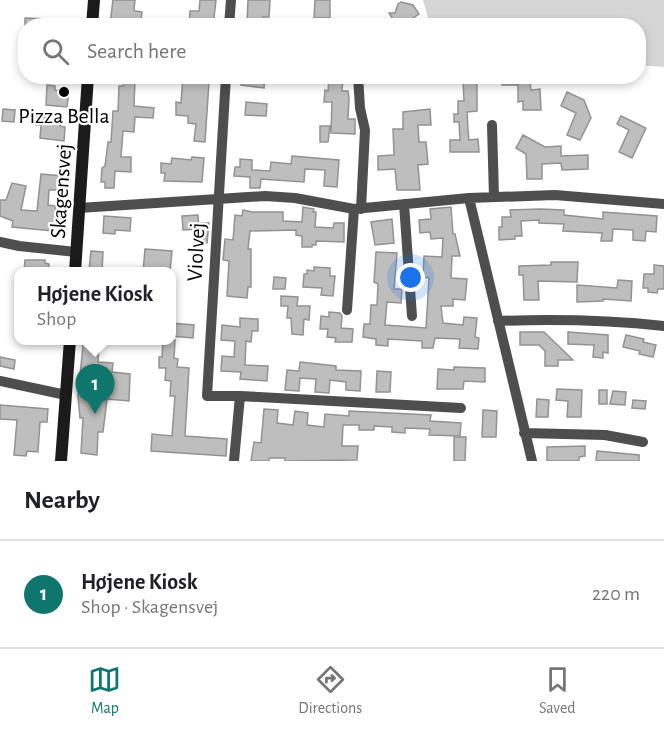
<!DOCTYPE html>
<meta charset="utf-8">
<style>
:root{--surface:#fff;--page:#f2f2f2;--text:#202124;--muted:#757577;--line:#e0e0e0;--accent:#0f766e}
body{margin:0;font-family:"Alegreya Sans",sans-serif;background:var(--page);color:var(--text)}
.you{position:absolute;left:411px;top:278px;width:21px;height:21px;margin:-15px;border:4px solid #fff;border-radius:50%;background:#1a73e8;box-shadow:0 0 0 9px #1a73e833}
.badge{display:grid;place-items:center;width:39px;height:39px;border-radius:50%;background:var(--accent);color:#fff;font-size:20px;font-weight:700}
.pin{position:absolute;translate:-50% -50px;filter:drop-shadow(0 2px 3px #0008)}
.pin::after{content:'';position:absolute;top:32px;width:21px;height:18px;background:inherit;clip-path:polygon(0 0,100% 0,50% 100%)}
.popup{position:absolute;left:14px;top:267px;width:162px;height:78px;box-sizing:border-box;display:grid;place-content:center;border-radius:12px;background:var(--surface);filter:drop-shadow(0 2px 4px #0005);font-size:20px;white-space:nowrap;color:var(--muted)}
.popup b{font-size:22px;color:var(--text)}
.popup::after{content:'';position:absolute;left:50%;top:100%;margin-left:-12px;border:12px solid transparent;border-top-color:var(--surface)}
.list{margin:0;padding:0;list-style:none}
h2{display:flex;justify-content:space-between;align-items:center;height:78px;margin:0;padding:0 24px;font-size:26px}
h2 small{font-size:20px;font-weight:400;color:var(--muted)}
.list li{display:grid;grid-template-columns:39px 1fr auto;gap:18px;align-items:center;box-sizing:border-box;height:108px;padding:0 24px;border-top:2px solid var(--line)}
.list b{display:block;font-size:22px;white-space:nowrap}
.list p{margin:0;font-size:20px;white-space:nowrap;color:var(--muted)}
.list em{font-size:20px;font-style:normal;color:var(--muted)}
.icon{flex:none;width:33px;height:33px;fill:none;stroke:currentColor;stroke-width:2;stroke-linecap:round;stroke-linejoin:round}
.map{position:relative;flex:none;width:664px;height:461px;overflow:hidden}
.search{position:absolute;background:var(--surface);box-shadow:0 3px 9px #0003;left:18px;right:18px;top:18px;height:66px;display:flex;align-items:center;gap:15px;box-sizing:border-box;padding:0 21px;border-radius:24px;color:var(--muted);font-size:22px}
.sheet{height:186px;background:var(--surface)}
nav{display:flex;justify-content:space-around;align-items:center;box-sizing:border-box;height:84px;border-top:2px solid var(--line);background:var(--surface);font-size:16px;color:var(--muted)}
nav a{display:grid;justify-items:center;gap:3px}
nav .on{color:var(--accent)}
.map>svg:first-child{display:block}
.green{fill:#d5d5d5}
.building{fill:#bebebe;stroke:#929292;stroke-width:1.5}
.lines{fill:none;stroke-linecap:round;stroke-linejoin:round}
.street{stroke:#4e4e4e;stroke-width:10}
.secondary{stroke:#1b1b1b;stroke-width:12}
.poi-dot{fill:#000;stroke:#fff;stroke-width:2}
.labels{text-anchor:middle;stroke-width:4.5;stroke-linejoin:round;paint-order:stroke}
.poi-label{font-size:22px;fill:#000;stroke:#fff}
.street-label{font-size:22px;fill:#000;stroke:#fff}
</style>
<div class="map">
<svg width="664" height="461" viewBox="0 0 664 461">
<rect width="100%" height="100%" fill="#fff"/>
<!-- green -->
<path class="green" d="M423,0H664V67L639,65L638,26L430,25Z"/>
<!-- building -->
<path class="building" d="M113,0H135L134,9L135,11L142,12L141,20L133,19V26L110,24Z
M200,0H216L213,26H189L190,11H199Z
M248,0H270L269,17H263L262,25L247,24Z
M315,0H330V18H314Z
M401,2L413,5L419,14L401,26H397L389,13H395L398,4Z
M25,18L49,19V26H25Z
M183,76H194L193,81L209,82L205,142L194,141L196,124L188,123V116L176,115V102L181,103Z
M265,76L264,88L241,85L242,77Z
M329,76H343L342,91H348L349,98L348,119H355V134L331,133L332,102H324L325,90L328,91Z
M502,76H524L530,82L531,90L540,89L541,110H523V101L518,102V85H502Z
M124,79L135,80L134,106L154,108L153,118L135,117L134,132L123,131L121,157H131V172L115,171L114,188H105V182H101L102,168L105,166L108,142H111L113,111H118L119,86H123Z
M463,79H477V111L467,112L468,130L469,140L478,139L479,152H450V140H460L459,122H454V114H458V101H464Z
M47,85L55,86V90L69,91L67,107L46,105Z
M567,92L584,100L591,118L580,140L567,135L576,113L561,106Z
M246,102L267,104L266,116L245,115Z
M3,109L15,110L14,122L2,121Z
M430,109L431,125H418L419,142H426L428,164L418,165L420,190H397L395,169L378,170V156L394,155L393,129H403V112Z
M37,116L49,117L48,122L61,123L60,126L65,127L64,141L40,138L41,125H36Z
M621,116L646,128L632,158L619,152L629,130L617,124Z
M320,126H330L328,142H320Z
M523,135L545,147L561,146V156L588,155V169L562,170L561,163L542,164V179H527L526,154L516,148Z
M292,156L339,160L337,187L324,186L325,170L305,169L304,182L261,179L260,188H250V177L234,176L235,167H240V159L252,160V170L270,171L271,162L291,164Z
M192,157L204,158L202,182L164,181L165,173H161V163L171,164L172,158L191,160Z
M41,174L63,176V190H49L48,205L55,206L56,212L53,231L12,227L13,221L0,216V200H6L12,183L26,186L21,210L37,211Z
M303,207L314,209L313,212H316L315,227L333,228L334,223H344V242L316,241V245H312V247H302V236L296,235V230L250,231L248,249H251V287H248L247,298L227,296L229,261L223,260L225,239L233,240L235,215L242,216L243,210L252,212H283V221L302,222Z
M451,207L453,234H455L460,256H452L451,278L467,279L465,300L453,299V306H441L443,323L463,325L464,317L477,318L475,337L479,338L478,349L459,348L460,339L435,338L433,348H422V341L388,339V346L376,345V339L363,337L364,324H370L371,305H377L378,284L374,282L376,252L397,253L394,289H402L401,303L387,302L385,325L426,328L429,278L423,277L424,256L442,257L443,238L431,239L430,232L420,233L419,220L431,219L430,209Z
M540,209L564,210V215L603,219V212L657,216L656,232L646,231L645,241L633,240V230L613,229L612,241H601L602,233L563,231L564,224L539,223V220L521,221L522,236H515V239L499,240V227H502V217H511L510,210Z
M198,215L199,229L183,230L182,216Z
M104,216L131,218L130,231L115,230V234L103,233Z
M392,219L394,243L375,245L371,222Z
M201,223H209L207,243H199Z
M145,249L172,251L170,272H143Z
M91,251L103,252L102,271L89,270Z
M25,260H45V263L49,264L48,272H24Z
M551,262H578L577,282L538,281L539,300H524L523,275H519V266L551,265Z
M654,265L664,266V289H658L657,293L648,292V288H643L644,274H654Z
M314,267L330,268V276H335L333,296L321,295L322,288L303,287L304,274H307V270L314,271Z
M274,277L286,278L285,289H273Z
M618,280L632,281L631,301L603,299V301L577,302V285L617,288Z
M281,296L298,297L297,306H310L309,320L304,319L303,335L292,334L291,318H287L288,306H281Z
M329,312L340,313L342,316L341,328L353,329L352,342H335L336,338L327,337L328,329H320L321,316L329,317Z
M240,318L258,319V331H252L251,342L246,341L245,365L268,366L267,381L240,379L241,372L221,371L222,356L234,357L235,341L221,340L222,325L240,327Z
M171,323L194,325L193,338L171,336Z
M520,332H544L573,360H558V366H545V351L539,345H520Z
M568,332L608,335V353L603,352V358L593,357L594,345L568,344Z
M626,335L644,339L643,342L656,345L653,357L639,354L640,351L623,347Z
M163,340H175L174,358L178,359L177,367L189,368L185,436L227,439L226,456L151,451L152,434L172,436L175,396H170L171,381L165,380L166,368H159V357H162Z
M83,345L99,347L98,362L113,363L112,372L130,374L129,401L107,399L103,432H98L97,455L81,453L83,418H80L78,396Z
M0,357L15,360L14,369L0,366Z
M300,362L336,366V370L361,371L360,391L346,390V382L330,380L329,393L315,392L316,379L300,378L299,391L285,390L287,370L299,371Z
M454,367L485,368V382L464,381L463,389H437L438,369L454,370Z
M377,371L391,372L390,392H376Z
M557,389L582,390L581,417H567L568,401L556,400Z
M599,390H607V404H599Z
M613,391L626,392L625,405L610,404Z
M537,399L549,400L548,417H536Z
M633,400L646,401L645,409L632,408Z
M0,405L48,409L47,422H40L38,452L27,451L26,456L14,455L17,420L0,419Z
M264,409L278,410L277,423L293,425L295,411L308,413L307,425L324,427L325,414L349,416V411L431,415L430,421L461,423L460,436L429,435L430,429L405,428V433L392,432V427L374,426V430H359V425H343L342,446H358L357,460L285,461V458H269V461H251L254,442L261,443Z
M483,410L497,411L496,437H482Z
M454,437H466L465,461H454Z
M585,446V456L579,457V461H547V447Z
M597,451L639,455V461H596Z"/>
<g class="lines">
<!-- street -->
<path class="street" d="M229,26L231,0
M226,76L207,396H240
M358,76L360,108L365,130L361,209
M492,125L494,197
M469,198L532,461
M404,204L412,316
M79,208L265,196L295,198L354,209L469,198L555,195L664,204
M0,242L19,246L76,252
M347,310L354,209
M498,321C554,319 608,320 664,326
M0,381L66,395
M524,433L605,435L643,442
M234,461L240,396L461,408"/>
<!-- secondary -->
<path class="secondary" d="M92,26L94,0
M75,272L88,76
M61,461L70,340"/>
</g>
<!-- markers -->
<circle class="poi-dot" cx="64" cy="92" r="6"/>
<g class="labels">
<!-- poi labels -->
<g class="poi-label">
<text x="64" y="123">Pizza Bella</text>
</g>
<!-- street labels -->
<g class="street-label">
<text transform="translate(60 191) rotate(-86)" y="8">Skagensvej</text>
<text transform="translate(195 252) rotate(-87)" y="8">Violvej</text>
</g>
</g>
</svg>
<div class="you"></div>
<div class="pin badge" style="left:95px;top:414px">1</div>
<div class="popup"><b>Højene Kiosk</b>Shop</div>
<div class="search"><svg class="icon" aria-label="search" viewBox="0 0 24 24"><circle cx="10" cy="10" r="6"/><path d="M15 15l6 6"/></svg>Search here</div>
</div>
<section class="sheet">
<h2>Nearby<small></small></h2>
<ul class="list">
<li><span class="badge">1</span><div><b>Højene Kiosk</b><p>Shop · Skagensvej</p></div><em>220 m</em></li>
</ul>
</section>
<nav>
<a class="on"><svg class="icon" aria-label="map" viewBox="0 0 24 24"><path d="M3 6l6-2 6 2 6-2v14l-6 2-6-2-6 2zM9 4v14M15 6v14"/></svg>Map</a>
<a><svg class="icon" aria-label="directions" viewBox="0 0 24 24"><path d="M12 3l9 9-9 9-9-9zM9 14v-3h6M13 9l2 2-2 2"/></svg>Directions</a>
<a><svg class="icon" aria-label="saved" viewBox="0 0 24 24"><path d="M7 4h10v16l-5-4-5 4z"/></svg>Saved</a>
</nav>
